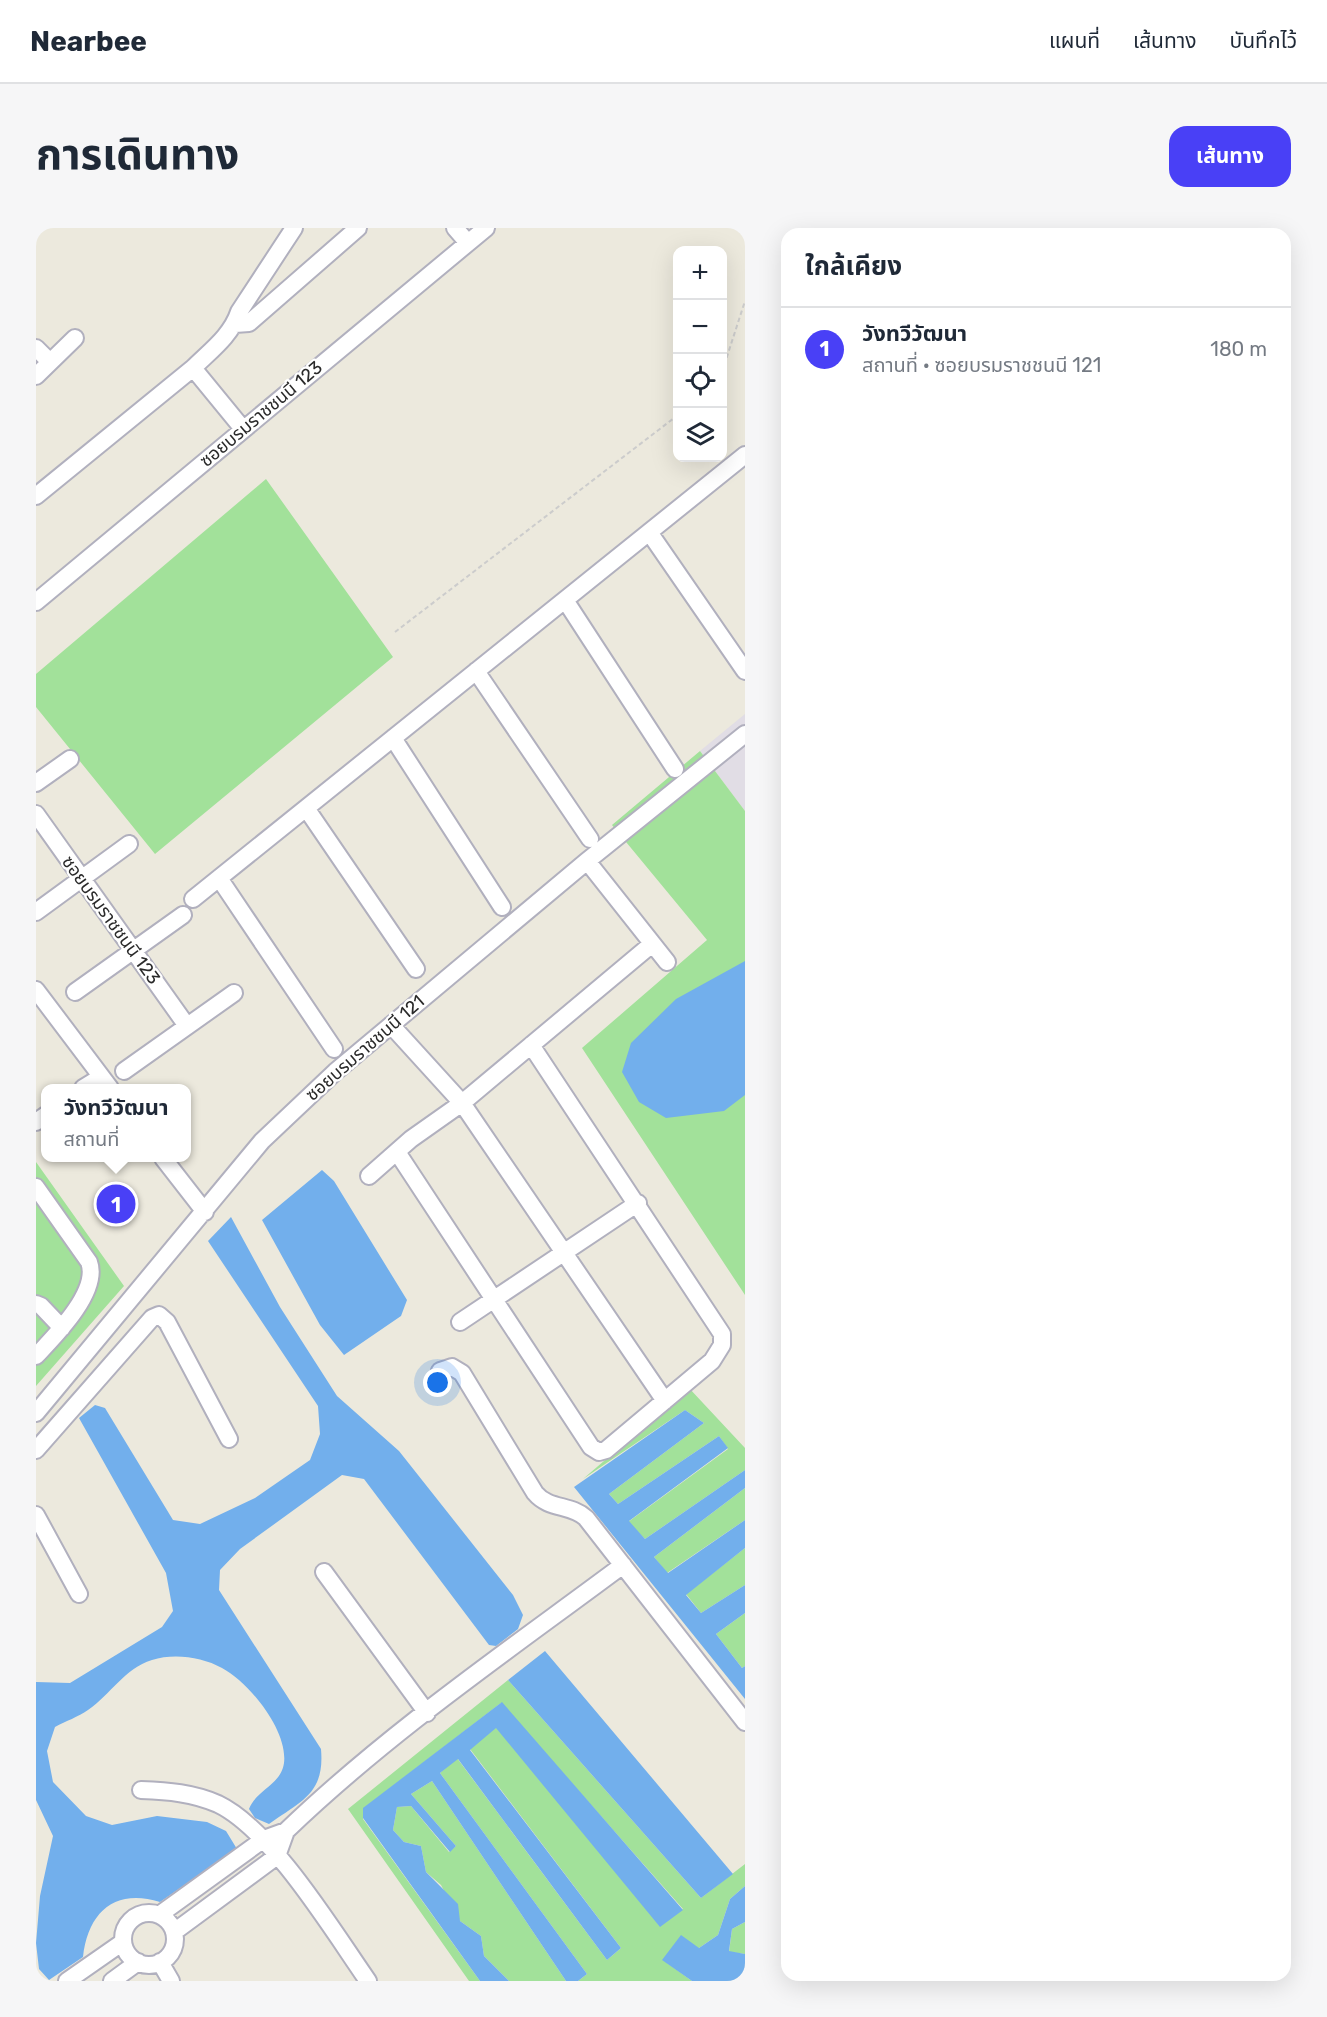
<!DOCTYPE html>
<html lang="th">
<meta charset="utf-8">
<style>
:root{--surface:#fff;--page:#f6f6f7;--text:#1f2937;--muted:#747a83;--line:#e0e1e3;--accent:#4940f6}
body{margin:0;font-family:Rubik,"Noto Sans Thai",sans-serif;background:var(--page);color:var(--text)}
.controls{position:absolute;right:18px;top:18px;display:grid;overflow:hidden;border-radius:12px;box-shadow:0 6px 24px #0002}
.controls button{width:54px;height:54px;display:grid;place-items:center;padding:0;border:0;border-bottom:2px solid var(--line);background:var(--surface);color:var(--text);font:30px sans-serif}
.you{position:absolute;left:402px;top:1155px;width:21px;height:21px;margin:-15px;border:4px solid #fff;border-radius:50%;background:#1a73e8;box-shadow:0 0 0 9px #1a73e833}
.badge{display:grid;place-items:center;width:39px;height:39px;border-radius:50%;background:var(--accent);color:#fff;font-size:20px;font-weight:700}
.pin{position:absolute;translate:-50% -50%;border:3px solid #fff;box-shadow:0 2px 6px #0006}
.popup{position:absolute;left:5px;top:856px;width:150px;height:78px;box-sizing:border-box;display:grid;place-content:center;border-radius:12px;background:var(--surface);filter:drop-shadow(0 2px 4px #0005);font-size:20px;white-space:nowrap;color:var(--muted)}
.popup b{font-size:22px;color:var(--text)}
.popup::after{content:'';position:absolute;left:50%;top:100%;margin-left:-12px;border:12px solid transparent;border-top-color:var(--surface)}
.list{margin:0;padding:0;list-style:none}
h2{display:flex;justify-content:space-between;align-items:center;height:78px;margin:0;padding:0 24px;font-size:26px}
h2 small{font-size:20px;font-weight:400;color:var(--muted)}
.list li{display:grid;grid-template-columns:39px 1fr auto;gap:18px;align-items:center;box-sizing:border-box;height:84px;padding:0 24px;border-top:2px solid var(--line)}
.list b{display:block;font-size:22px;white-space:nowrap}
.list p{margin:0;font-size:20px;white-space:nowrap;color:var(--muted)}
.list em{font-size:20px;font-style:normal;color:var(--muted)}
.icon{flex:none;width:33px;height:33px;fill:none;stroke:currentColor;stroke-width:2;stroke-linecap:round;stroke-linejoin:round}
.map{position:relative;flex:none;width:709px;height:1753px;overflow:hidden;border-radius:18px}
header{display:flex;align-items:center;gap:36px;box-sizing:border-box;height:84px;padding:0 30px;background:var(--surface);border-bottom:2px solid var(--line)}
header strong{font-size:28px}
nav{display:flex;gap:33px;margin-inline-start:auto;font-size:21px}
.intro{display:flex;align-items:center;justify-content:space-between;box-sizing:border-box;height:144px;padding:0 36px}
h1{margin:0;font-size:42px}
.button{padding:15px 27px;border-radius:18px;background:var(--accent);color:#fff;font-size:21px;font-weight:700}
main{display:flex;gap:36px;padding:0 36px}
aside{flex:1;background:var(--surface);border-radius:18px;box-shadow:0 6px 24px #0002}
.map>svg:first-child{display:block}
.industrial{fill:#e1dde5}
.green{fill:#a2e19a}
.water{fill:#72afec}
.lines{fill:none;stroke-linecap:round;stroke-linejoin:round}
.minor-casing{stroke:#b1b0be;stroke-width:20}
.path{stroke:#ccc;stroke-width:2;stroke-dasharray:4.5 3;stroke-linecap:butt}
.minor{stroke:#fff;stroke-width:16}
.labels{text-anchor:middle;stroke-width:4.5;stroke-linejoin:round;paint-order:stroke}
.street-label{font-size:18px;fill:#2a2a2a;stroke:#fff}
</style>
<header>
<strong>Nearbee</strong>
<nav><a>แผนที่</a><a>เส้นทาง</a><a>บันทึกไว้</a></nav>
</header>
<div class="intro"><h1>การเดินทาง</h1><a class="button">เส้นทาง</a></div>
<main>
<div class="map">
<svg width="709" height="1753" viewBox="0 0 709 1753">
<rect width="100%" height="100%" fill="#ece9dd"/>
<!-- industrial -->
<path class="industrial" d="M709,486V583L664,523Z"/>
<!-- green -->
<path class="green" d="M230,251L357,429L119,626L0,479V446Z
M664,523L709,583V1067L546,820L671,712L576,597Z
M0,934L88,1058L0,1158Z
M653,1160L709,1220V1242L609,1311L592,1294L692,1221L683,1208L582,1276L573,1266L668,1195L649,1182L547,1251Z
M709,1260V1292L631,1345L618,1329Z
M709,1320V1357L665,1385L650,1366Z
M709,1385V1438L706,1440L680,1406Z
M472,1452L665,1670L709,1636V1658L694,1671L682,1707L663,1720L627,1732L656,1753H542L551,1746L404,1545L421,1530L571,1732L585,1720L434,1521L460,1499L624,1698L647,1681L465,1475L327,1581V1591L444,1753H433L312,1581Z
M396,1553L530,1753H473L448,1728L445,1708L424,1693L405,1657L390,1644L385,1618L368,1614L357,1602L361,1579L375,1578L413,1624L420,1618L375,1566Z
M709,1694V1726L693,1724L696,1701Z"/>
<!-- water -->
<path class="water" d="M709,733V867L688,883L630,890L603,874L586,844L595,815L640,771Z
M286,942L298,953L371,1072L365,1088L308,1127L284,1097L226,992Z
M195,989L244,1079L301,1168L363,1223L477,1367L487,1387L482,1401L460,1418L453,1417L328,1251L306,1247L204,1321L184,1342L183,1362L285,1521C289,1566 265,1573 233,1596L219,1590L213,1581C220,1562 245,1557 248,1535C252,1503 214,1455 186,1440C166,1429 138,1425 116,1432C88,1441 75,1466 52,1482C42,1489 30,1493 19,1499L11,1523L17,1554L50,1588L76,1597L121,1588L171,1594L190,1603L201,1621L124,1674C79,1660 52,1684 47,1729L13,1752L3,1741L0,1715L4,1668L17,1608L0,1572V1454L34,1455L126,1399L137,1383L130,1345L43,1190L59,1177L69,1180L137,1292L164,1296L219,1270L274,1232L284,1206L282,1178L172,1013Z
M649,1182L668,1195L573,1266L582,1276L683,1208L692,1220L593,1293L609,1311L709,1242V1260L618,1329L632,1345L709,1292V1320L650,1367L665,1385L709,1357V1385L680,1406L706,1440L709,1438V1471L538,1259Z
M509,1423L697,1646L665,1670L472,1452Z
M466,1474L647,1682L624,1699L460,1500L434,1522L585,1720L571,1732L422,1531L404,1545L551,1746L542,1753H530L396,1553L375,1566L420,1618L414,1624L375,1578L361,1579L357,1602L368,1614L385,1618L390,1644L422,1676L424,1693L445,1708L448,1728L473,1753H444L327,1590V1580Z
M709,1658V1694L696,1701L693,1723L709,1726V1753H656L626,1732L645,1707L663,1720L682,1707L694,1671Z"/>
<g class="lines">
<!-- minor casing -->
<g class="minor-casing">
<path id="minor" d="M419,0L432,15
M199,96L213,95L322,0
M0,120L14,134
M157,140L207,201
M0,148L39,110
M0,268L157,140C174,123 195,108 203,84L258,0
M613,304L709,443
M529,372L639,541
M0,374L450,0
M440,443L554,611
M357,510L466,679
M0,555L34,531
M270,580L380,741
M0,586L151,798
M551,633L631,734
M183,650L298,821
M157,671L709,227
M0,684L93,616
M0,762L74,860
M39,764L147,687
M355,797L426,875L629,1173
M88,843L198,765
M47,860L65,849
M0,894L10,887
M361,924L555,1219L563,1224L570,1222L676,1133L686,1117V1106L495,817
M127,930L169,984
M333,948L375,911L426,875L616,716
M0,959L53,1034C64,1063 19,1108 0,1128
M0,1076L5,1078L26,1100
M424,1094L602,975
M404,1143L416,1139L426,1145L499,1265C513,1282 535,1276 550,1290L709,1494
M0,1185L226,913L299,844L551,633L709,506
M0,1222L116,1090L123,1087L131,1094L193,1211
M0,1287L43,1366
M288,1344L391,1485
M105,1562C132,1563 157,1565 182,1576C236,1602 297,1703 332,1753
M250,1603C353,1504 473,1422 587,1337
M87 1711a26 26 0 1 1 52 0a26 26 0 1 1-52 0Z
M123,1687L228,1611L250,1603L241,1628L138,1704
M124,1734L135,1753
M31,1753L87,1714
M76,1753L102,1734"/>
</g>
<!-- path -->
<path class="path" d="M686,144L709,73
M359,404L642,187"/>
<!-- minor -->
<use href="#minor" class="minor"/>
</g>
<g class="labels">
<!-- street labels -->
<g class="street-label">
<text transform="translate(225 186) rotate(-40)" y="6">ซอยบรมราชชนนี 123</text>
<text transform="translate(75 692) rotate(54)" y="6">ซอยบรมราชชนนี 123</text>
<text transform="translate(329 820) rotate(-41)" y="6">ซอยบรมราชชนนี 121</text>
</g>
</g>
</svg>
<div class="controls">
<button>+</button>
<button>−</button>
<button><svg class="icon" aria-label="locate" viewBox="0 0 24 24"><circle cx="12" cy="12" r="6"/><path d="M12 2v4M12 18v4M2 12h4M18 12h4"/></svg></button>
<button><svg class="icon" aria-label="layers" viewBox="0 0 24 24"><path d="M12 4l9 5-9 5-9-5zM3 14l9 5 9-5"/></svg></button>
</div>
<div class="you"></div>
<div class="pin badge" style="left:80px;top:976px">1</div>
<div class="popup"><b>วังทวีวัฒนา</b>สถานที่</div>
</div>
<aside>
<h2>ใกล้เคียง<small></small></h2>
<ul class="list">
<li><span class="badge">1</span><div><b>วังทวีวัฒนา</b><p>สถานที่ · ซอยบรมราชชนนี 121</p></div><em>180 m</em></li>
</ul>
</aside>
</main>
